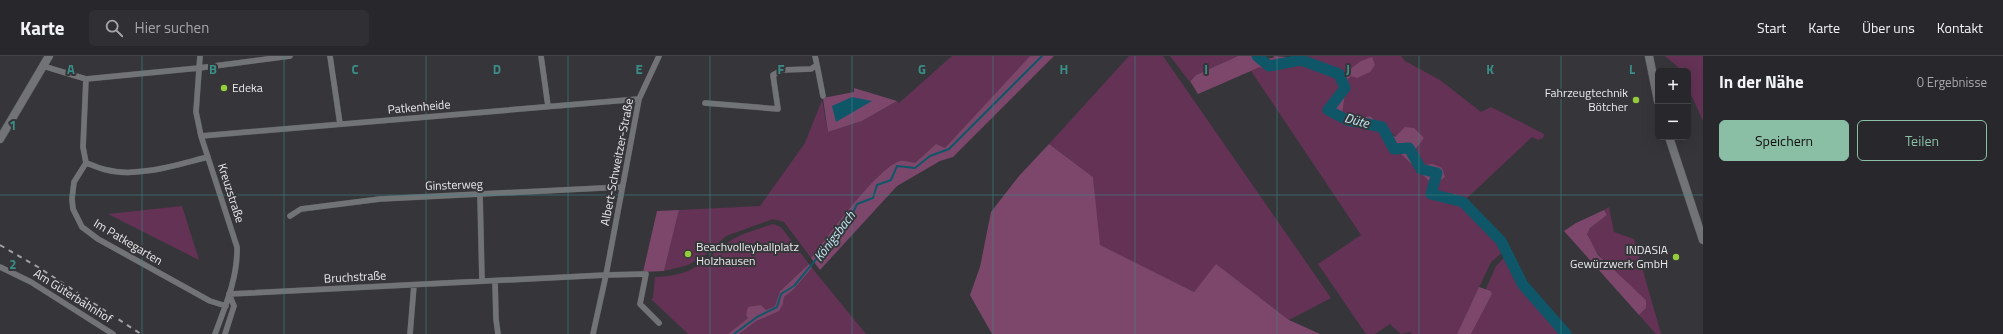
<!DOCTYPE html>
<html lang="de">
<meta charset="utf-8">
<style>
:root{--surface:#28282c;--page:#303034;--text:#f1f3f6;--muted:#a5a6a9;--line:#444448;--accent:#8abfa5}
body{margin:0;font-family:"Titillium Web",sans-serif;background:var(--page);color:var(--text)}
.controls{position:absolute;right:12px;top:12px;display:grid;overflow:hidden;border-radius:6px;box-shadow:0 4px 16px #0002}
.controls button{width:36px;height:36px;display:grid;place-items:center;padding:0;border:0;border-bottom:1px solid var(--line);background:var(--surface);color:var(--text);font:20px sans-serif}
.list{margin:0;padding:0;list-style:none}
h2{display:flex;justify-content:space-between;align-items:center;height:52px;margin:0;padding:0 16px;font-size:17px}
h2 small{font-size:13px;font-weight:400;color:var(--muted)}
.actions{display:flex;gap:8px;padding:12px 16px}
.actions a{flex:1;padding:9px 0;border:1px solid var(--accent);border-radius:6px;text-align:center;font-size:14px;color:var(--accent)}
.actions .main{background:var(--accent);color:#111}
.icon{flex:none;width:22px;height:22px;fill:none;stroke:currentColor;stroke-width:2;stroke-linecap:round;stroke-linejoin:round}
.map{position:relative;flex:none;width:1703px;height:278px;overflow:hidden}
header{display:flex;align-items:center;gap:24px;box-sizing:border-box;height:56px;padding:0 20px;background:var(--surface);border-bottom:1px solid var(--line)}
header strong{font-size:19px}
nav{display:flex;gap:22px;margin-inline-start:auto;font-size:14px}
.search{width:280px;height:36px;background:var(--page);display:flex;align-items:center;gap:10px;box-sizing:border-box;padding:0 14px;border-radius:6px;color:var(--muted);font-size:15px}
main{display:flex}
aside{flex:1;background:var(--surface)}
.map>svg:first-child{display:block}
.green{fill:#633254}
.forest{fill:#7d476c}
.water{fill:#0f5768}
.lines{fill:none;stroke-linecap:round;stroke-linejoin:round}
.stream{stroke:#0f5768;stroke-width:2}
.river{stroke:#0f5768;stroke-width:11}
.street-casing{stroke:#525356;stroke-width:6}
.secondary-casing{stroke:#525356;stroke-width:9}
.street{stroke:#727377;stroke-width:5.5}
.secondary{stroke:#727377;stroke-width:8}
.rail{stroke:#a0a0a3;stroke-width:2;stroke-dasharray:5 5;stroke-linecap:butt}
.grid{fill:none;stroke:#3a8d87;stroke-width:1;stroke-opacity:0.55}
.poi-dot{fill:#95cc3b;stroke:#36363a;stroke-width:1.5}
.labels{text-anchor:middle;stroke-width:4;stroke-linejoin:round;paint-order:stroke}
.poi-label{font-size:12px;fill:#e8e9eb;stroke:#36363a;text-anchor:start}
.street-label{font-size:12px;fill:#e8e9eb;stroke:#36363a}
.water-label{font-size:13px;font-style:italic;fill:#bee9f6;stroke:#36363a}
.grid-label{font-size:13px;text-anchor:middle;font-weight:bold;fill:#3a8d87;stroke:#36363a;stroke-width:4;stroke-linejoin:round;paint-order:stroke}
</style>
<header>
<strong>Karte</strong>
<div class="search"><svg class="icon" aria-label="search" viewBox="0 0 24 24"><circle cx="10" cy="10" r="6"/><path d="M15 15l6 6"/></svg>Hier suchen</div>
<nav><a>Start</a><a>Karte</a><a>Über uns</a><a>Kontakt</a></nav>
</header>
<main>
<div class="map">
<svg width="1703" height="278" viewBox="0 0 1703 278">
<rect width="100%" height="100%" fill="#36363a"/>
<!-- green -->
<path class="green" d="M952,0H1030L945,93L936,88L915,107C910,106 904,104 900,105C878,112 827,182 811,202L784,166L773,163L726,180L704,200L688,209L664,215L679,154L760,150L805,87L822,44L828,76L862,65L897,45L899,47Z
M1129,0H1163L1331,242L1289,264L1216,209L1194,236L1099,189L1093,121L1049,88Z
M1170,0H1238L1196,19L1189,25Z
M1293,0H1401L1405,5L1440,24L1481,56L1491,51L1544,78L1543,82L1538,84L1532,81L1466,143L1458,141L1456,138H1438L1434,135L1437,127L1445,121L1421,113L1414,95L1370,60L1360,62L1341,59L1347,24L1351,19L1350,15L1345,17Z
M1665,0H1703V65L1688,32V15H1680L1678,11Z
M1300,6L1336,20L1343,31L1326,54L1330,60L1380,72L1393,94L1399,96L1432,128L1435,144L1458,146L1499,188L1503,196L1491,206L1457,278H1412L1410,276L1401,278L1390,268L1375,278H1366L1318,208L1361,179L1251,15L1260,11L1272,15Z
M182,150L199,204L108,158Z
M1609,151L1614,176L1634,183L1661,278H1656L1639,259L1646,252V244C1625,224 1597,206 1587,177L1590,172L1607,159L1604,154Z
M773,168L781,171L809,208L780,235L775,250L748,262L728,278H688L651,243L653,242L655,221C695,220 700,206 730,185C742,177 759,173 773,168Z
M1506,200L1522,231L1562,278H1471L1492,238L1491,235L1486,233L1496,210Z
M812,212L866,278H739C745,273 751,267 757,264C770,257 782,257 784,241L794,233Z"/>
<!-- forest -->
<path class="forest" d="M1030,0H1054L953,101L940,105L897,130L820,214L811,202C827,182 878,111 900,105C904,104 910,106 915,107L936,88L945,92Z
M1238,0H1261L1264,3L1273,2L1274,0L1300,2L1345,17L1361,5L1372,1L1375,9L1370,16L1357,22L1351,20L1347,24L1342,58L1360,62L1370,60L1395,81L1405,71L1414,72L1424,82L1414,95L1421,112L1424,109L1433,108L1442,112L1445,121L1437,127L1434,135L1438,138H1456L1459,141L1466,143L1505,186L1499,188L1458,146L1435,144L1429,137L1432,128L1399,96L1393,94L1380,72L1330,61L1325,54L1343,31L1336,20L1300,6L1272,15L1260,11L1198,38L1190,25L1196,19Z
M854,32L897,45L862,65L828,76L823,42L854,36Z
M1049,88L1093,121L1100,189L1194,236L1216,208L1289,264L1320,278H992L970,239L980,211L991,156L1019,120Z
M679,154L664,215L643,216L657,155Z
M1604,154L1607,159L1590,172L1587,178L1598,199L1646,244V252L1639,259L1564,175L1576,167Z
M809,208L812,212L794,233L784,241L783,248L779,255L756,265L739,278H728L748,262L746,259L748,251L761,249L766,254L775,250L780,235Z
M1479,231L1491,235L1492,238L1471,278H1457Z"/>
<!-- water -->
<path class="water" d="M852,41L872,45L836,66L832,50Z"/>
<g class="lines">
<!-- stream -->
<path class="stream" d="M734,278L757,261L777,251L781,238L794,230L851,161L857,148L873,142L877,129L891,124L897,110L915,112L930,100L949,93L1042,0"/>
<!-- river -->
<path class="river" d="M1257,0L1269,10L1301,4L1339,18L1345,32L1328,54L1347,64L1382,71L1394,93L1409,92L1421,113L1437,117L1431,138L1463,146L1501,185L1523,229L1566,278"/>
<!-- street casing -->
<g class="street-casing">
<path id="street" d="M200,0L196,56L201,80L237,191C238,221 225,251 215,278
M330,0L340,68
M541,0L548,50
M817,9L823,40
M43,10L86,23L199,12L290,0
M86,23L83,91L86,107
M705,47L778,53L773,19L782,14L811,13L817,9L815,0
M201,80L639,43
M208,101C179,108 137,122 107,114C100,113 93,109 86,107L74,126L72,143L73,153L82,171L98,183L210,245L226,250
M480,139L482,225
M290,160L301,153L380,143L622,131
M0,211L31,226L113,278
M495,225L496,263L498,278
M225,278L234,250L229,238L606,219L646,218L640,248L659,267
M410,278L414,229
M593,278L606,219L639,43L659,0"/>
</g>
<!-- secondary casing -->
<g class="secondary-casing">
<path id="secondary" d="M1649,0L1658,45
M1669,81L1703,184
M0,83L49,0"/>
</g>
<!-- street -->
<use href="#street" class="street"/>
<!-- secondary -->
<use href="#secondary" class="secondary"/>
<!-- rail -->
<path class="rail" d="M0,189L38,211L141,278"/>
</g>
<!-- grid -->
<path class="grid" d="M142,0V278M284,0V278M426,0V278M568,0V278M710,0V278M852,0V278M993,0V278M1135,0V278M1277,0V278M1419,0V278M1561,0V278M0,139H1703"/>
<!-- markers -->
<g class="poi-dot">
<circle cx="224" cy="32" r="4"/>
<circle cx="1636" cy="44" r="4"/>
<circle cx="688" cy="198" r="4"/>
<circle cx="1676" cy="201" r="4"/>
</g>
<g class="labels">
<!-- poi labels -->
<g class="poi-label">
<text x="232" y="36">Edeka</text>
<text x="1628" y="41" text-anchor="end">Fahrzeugtechnik<tspan x="1628" dy="14">Bötcher</tspan></text>
<text x="696" y="195">Beachvolleyballplatz<tspan x="696" dy="14">Holzhausen</tspan></text>
<text x="1668" y="198" text-anchor="end">INDASIA<tspan x="1668" dy="14">Gewürzwerk GmbH</tspan></text>
</g>
<!-- street labels -->
<g class="street-label">
<text transform="translate(419 51) rotate(-5)" y="4">Patkenheide</text>
<text transform="translate(617 106) rotate(-79)" y="4">Albert-Schweitzer-Straße</text>
<text transform="translate(454 129) rotate(-2)" y="4">Ginsterweg</text>
<text transform="translate(231 137) rotate(72)" y="4">Kreuzstraße</text>
<text transform="translate(128 186) rotate(31)" y="4">Im Patkegarten</text>
<text transform="translate(355 221) rotate(-3)" y="4">Bruchstraße</text>
<text transform="translate(73 240) rotate(32)" y="4">Am Güterbahnhof</text>
</g>
<!-- water labels -->
<g class="water-label">
<text transform="translate(1357 64) rotate(15)" y="5">Düte</text>
<text transform="translate(834 180) rotate(-53)" y="5">Königsbach</text>
</g>
</g>
<g class="grid-label">
<text x="71" y="18">A</text>
<text x="213" y="18">B</text>
<text x="355" y="18">C</text>
<text x="497" y="18">D</text>
<text x="639" y="18">E</text>
<text x="781" y="18">F</text>
<text x="922" y="18">G</text>
<text x="1064" y="18">H</text>
<text x="1206" y="18">I</text>
<text x="1348" y="18">J</text>
<text x="1490" y="18">K</text>
<text x="1632" y="18">L</text>
<text x="13" y="74">1</text>
<text x="13" y="213">2</text>
</g>
</svg>
<div class="controls">
<button>+</button>
<button>−</button>
</div>
</div>
<aside>
<h2>In der Nähe<small>0 Ergebnisse</small></h2>
<ul class="list">
</ul>
<div class="actions"><a class="main">Speichern</a><a>Teilen</a></div>
</aside>
</main>
